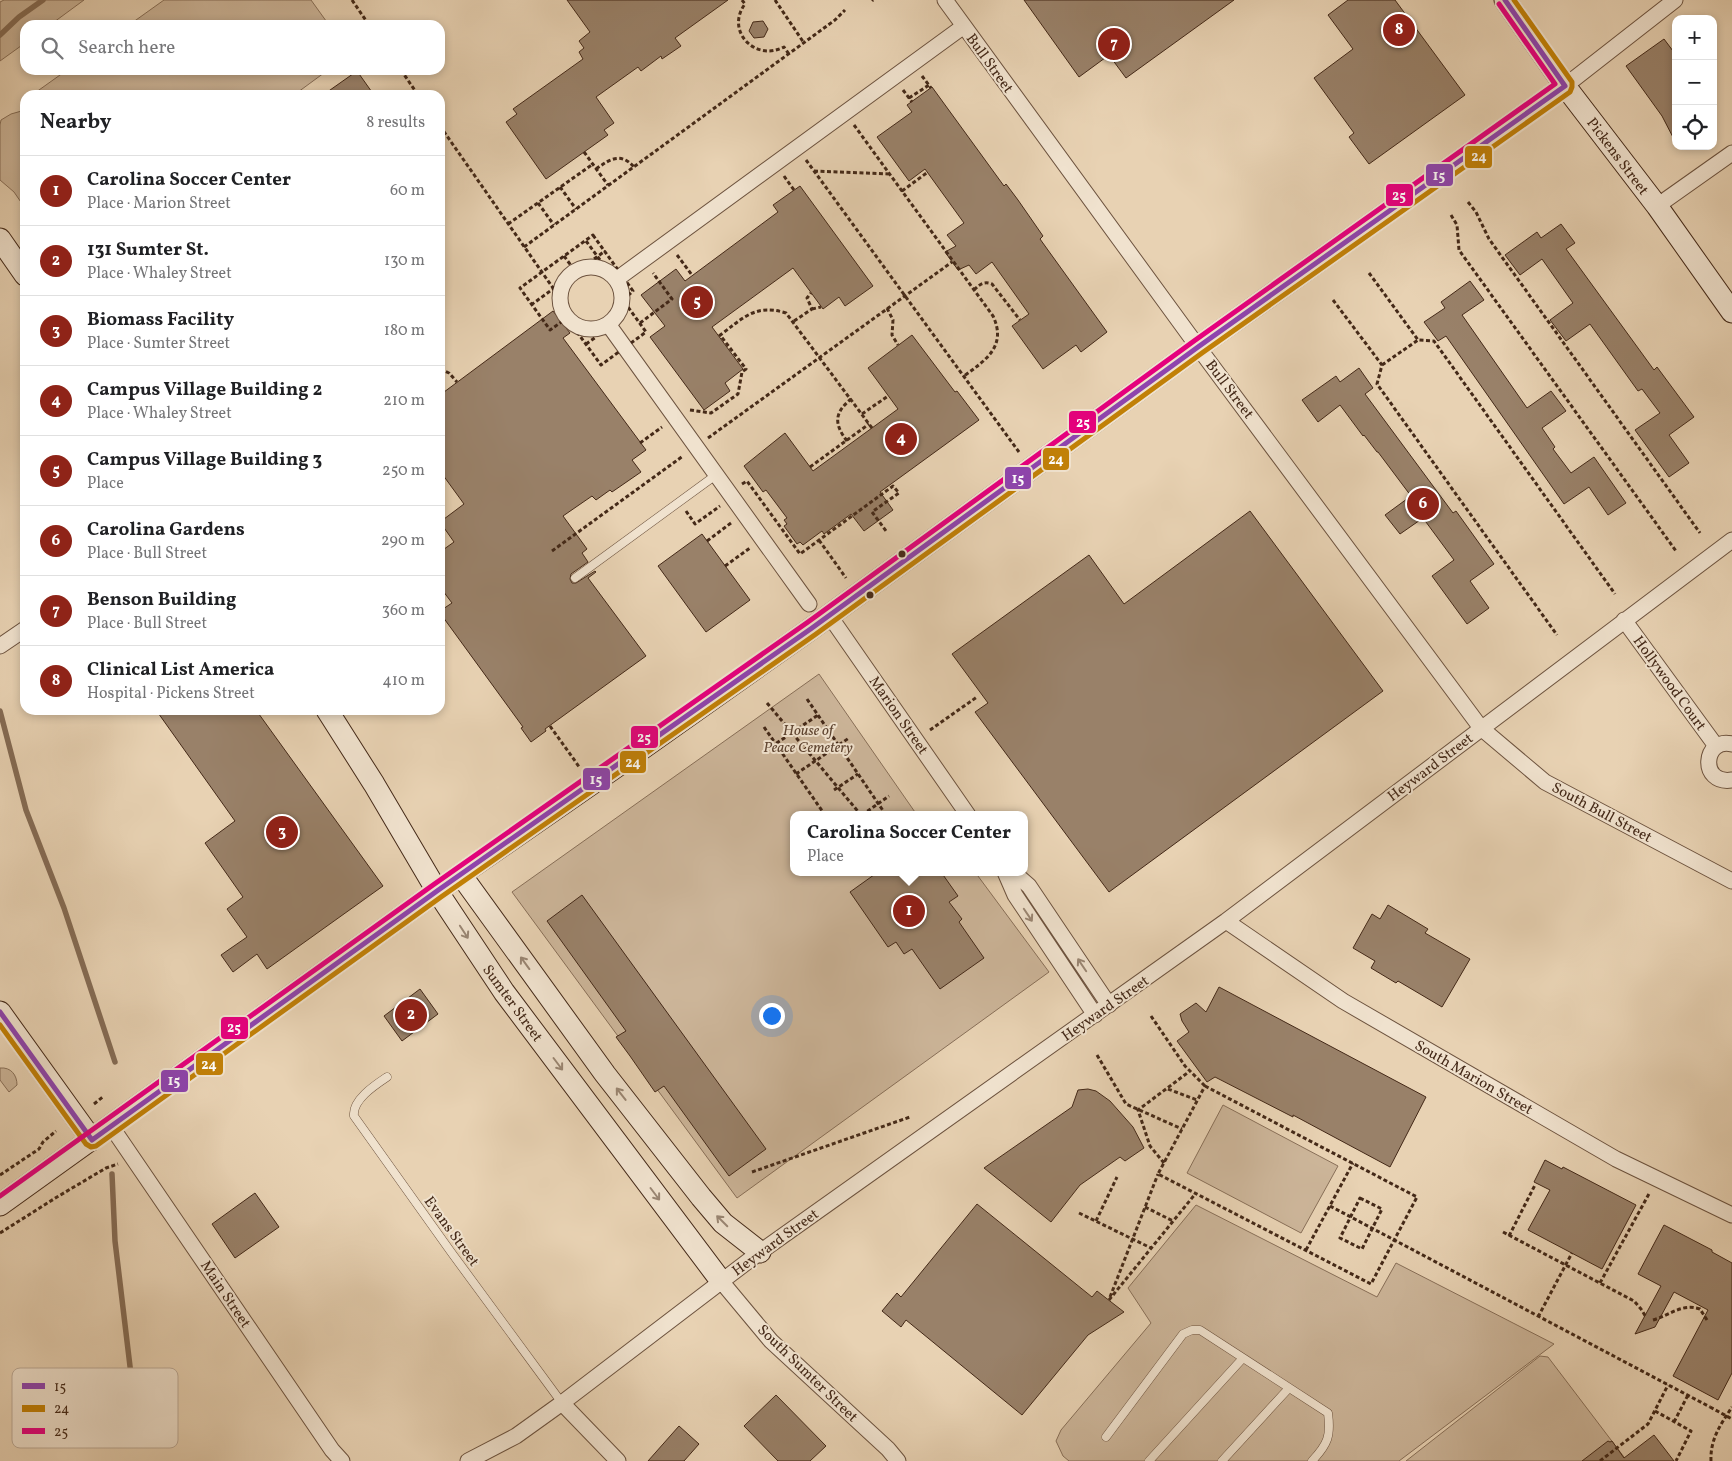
<!DOCTYPE html>
<meta charset="utf-8">
<style>
:root{--surface:#fff;--page:#f6f6f6;--text:#202124;--muted:#757577;--line:#e0e0e0;--accent:#8f2418}
body{margin:0;font-family:Vollkorn,serif;background:var(--page);color:var(--text)}
.controls{position:absolute;right:15px;top:15px;display:grid;overflow:hidden;border-radius:10px;box-shadow:0 2px 8px #0003}
.controls button{width:45px;height:45px;display:grid;place-items:center;padding:0;border:0;border-bottom:1px solid var(--line);background:var(--surface);color:var(--text);font:25px sans-serif}
.you{position:absolute;left:771px;top:1015px;width:18px;height:18px;margin:-12px;border:4px solid #fff;border-radius:50%;background:#1a73e8;box-shadow:0 0 0 8px #1a73e833}
.badge{display:grid;place-items:center;width:32px;height:32px;border-radius:50%;background:var(--accent);color:#fff;font-size:16px;font-weight:700}
.pin{position:absolute;translate:-50% -50%;border:2px solid #fff;box-shadow:0 1px 5px #0006}
.popup{position:absolute;left:790px;top:811px;width:238px;height:65px;box-sizing:border-box;display:grid;place-content:center;border-radius:10px;background:var(--surface);filter:drop-shadow(0 1px 4px #0005);font-size:16px;white-space:nowrap;color:var(--muted)}
.popup b{font-size:19px;color:var(--text)}
.popup::after{content:'';position:absolute;left:50%;top:100%;margin-left:-10px;border:10px solid transparent;border-top-color:var(--surface)}
.list{margin:0;padding:0;list-style:none}
h2{display:flex;justify-content:space-between;align-items:center;height:65px;margin:0;padding:0 20px;font-size:21px}
h2 small{font-size:16px;font-weight:400;color:var(--muted)}
.list li{display:grid;grid-template-columns:32px 1fr auto;gap:15px;align-items:center;box-sizing:border-box;height:70px;padding:0 20px;border-top:1px solid var(--line)}
.list b{display:block;font-size:19px;white-space:nowrap}
.list p{margin:0;font-size:16px;white-space:nowrap;color:var(--muted)}
.list em{font-size:16px;font-style:normal;color:var(--muted)}
.icon{flex:none;width:28px;height:28px;fill:none;stroke:currentColor;stroke-width:2;stroke-linecap:round;stroke-linejoin:round}
.map{position:relative;flex:none;width:1732px;height:1461px;overflow:hidden}
.search{position:absolute;background:var(--surface);box-shadow:0 2px 8px #0003;left:20px;top:20px;width:425px;height:55px;display:flex;align-items:center;gap:12px;box-sizing:border-box;padding:0 18px;border-radius:15px;color:var(--muted);font-size:19px}
.panel{position:absolute;background:var(--surface);box-shadow:0 2px 8px #0003;left:20px;top:90px;width:425px;height:625px;border-radius:15px}
.map>svg:first-child{display:block}
.green{fill:#ccb599;stroke:#886f58}
.lines{fill:none;stroke-linecap:round;stroke-linejoin:round}
.stream{stroke:#856c55;stroke-width:5.5}
.building{fill:#998169;stroke:#442918}
.lane-casing{stroke:#6d533f;stroke-width:9}
.street-casing{stroke:#6d533f;stroke-width:17}
.secondary-casing{stroke:#442918;stroke-width:23}
.path{stroke:#442918;stroke-width:3;stroke-dasharray:4 2.5;stroke-linecap:butt}
.lane{stroke:#f0e2ce;stroke-width:8}
.street{stroke:#f0e2ce;stroke-width:15}
.secondary{stroke:#f0e2ce;stroke-width:21}
.path-bridge{stroke:#442918;stroke-width:3;stroke-dasharray:4 2.5;stroke-linecap:butt}
.bus-1-casing{stroke:#f0e2ce;stroke-width:9}
.bus-2-casing{stroke:#f0e2ce;stroke-width:9}
.bus-3-casing{stroke:#f0e2ce;stroke-width:9}
.bus-1{stroke:#8e44ad;stroke-width:5}
.bus-2{stroke:#c18007;stroke-width:5}
.bus-3{stroke:#e5007d;stroke-width:5}
.oneway{stroke:#9a8673}
.bus-dot{fill:#442918;stroke:#f0e2ce;stroke-width:2}
.labels{text-anchor:middle;stroke-width:4;stroke-linejoin:round;paint-order:stroke}
.street-label{font-size:15px;fill:#442918;stroke:#f0e2ce}
.park-label{font-size:15px;font-style:italic;fill:#5f4532;stroke:#f0e2ce}
.key{fill:#f0e2ce;stroke:#bcaa97;stroke-width:1}
.key-label{font-size:14px;fill:#442918}
.line-badge{stroke:#f0e2ce;stroke-width:2}
.badge-label{font-size:14px;text-anchor:middle;font-weight:bold;fill:#fff}
</style>
<div class="map">
<svg width="1732" height="1461" viewBox="0 0 1732 1461">
<rect width="100%" height="100%" fill="#e8d2b3"/>
<filter id="stains"><feTurbulence type="fractalNoise" baseFrequency=".004" numOctaves="4"/><feColorMatrix values="0 0 0 0 .2 0 0 0 0 .09 0 0 0 0 .02 0 0 0 .5 -.17"/></filter>
<radialGradient id="worn" r=".72"><stop offset=".6" stop-color="#630" stop-opacity="0"/><stop offset="1" stop-color="#630" stop-opacity=".3"/></radialGradient>
<!-- green -->
<path class="green" d="M4,0H84L50,25H25V43L0,61V2Z
M164,0H311L329,25H129Z
M67,70H328L294,95H32Z
M25,110V208L14,192L0,180V125L1,120L11,114Z
M819,674L917,815H794V872H975L1049,972L737,1198L512,892Z
M0,1068C11,1067 17,1075 17,1085L9,1092L0,1080Z
M1223,1105L1338,1166L1301,1233L1187,1173Z
M1196,1205L1377,1297L1396,1263L1554,1344L1399,1461H1069L1063,1456L1056,1441L1061,1430L1151,1323L1128,1288Z
M1540,1356L1548,1357L1627,1461H1406Z"/>
<g class="lines">
<!-- stream -->
<path class="stream" d="M0,35L19,17L43,0
M0,711L26,810L64,908L115,1062
M112,1174L115,1241L135,1408"/>
</g>
<!-- building -->
<path class="building" d="M567,0H728L675,38L681,46L662,59L661,56L641,71L638,67L596,97L614,123L604,130L608,135L546,179L506,122L517,114L513,109L583,59L579,52L584,48L579,41L590,32Z
M1024,0H1234L1126,78L1109,55L1079,77Z
M1348,0H1395L1465,95L1369,164L1349,137L1354,133L1314,78L1353,49L1328,15Z
M763,21L768,29L764,37L754,38L749,31L753,22Z
M1664,39L1676,55V143L1662,116L1626,66Z
M357,71L374,95H323Z
M932,87L1004,186L1006,184L1018,200L1043,236L1040,239L1107,332L1081,352L1076,345L1043,369L1012,326L1029,314L992,262L976,274L969,265L958,270L945,252L956,246L947,235L964,223L925,169L909,181L877,137L912,112L907,105Z
M800,186L873,286L845,306L839,297L823,309L793,268L712,327L743,369L725,383L730,391L704,410L650,337L665,326L641,295L676,269L685,281L778,212L773,205Z
M1561,224L1575,243L1566,249L1654,370L1657,367L1694,417L1669,435L1689,463L1669,477L1635,430L1660,413L1642,389L1638,391L1590,324L1566,341L1550,320L1573,303L1542,259L1520,275L1505,255L1537,232L1541,238Z
M1470,281L1484,300L1462,315L1527,408L1551,391L1566,411L1542,428L1555,447L1553,449L1571,473L1594,457L1626,503L1608,515L1589,487L1564,504L1446,336L1438,341L1424,322L1445,308L1441,302Z
M553,311L570,333L563,338L646,450L632,460L641,472L612,492L610,490L596,500L592,496L563,516L587,549L582,553L588,562L571,574L570,579L572,583H576L595,571L596,572L588,578L646,656L545,729L546,731L531,742L521,728L523,727L440,613V611L452,603L440,587V552L454,542L440,522L464,504L440,471V395Z
M912,335L955,392L957,391L979,420L880,492L893,510L864,531L851,514L824,534L822,531L803,545L800,542L797,544L784,526L787,524L784,520L787,518L766,490L763,492L744,466L785,433L813,471L898,409L868,368Z
M1359,368L1373,388L1365,394L1453,513L1456,511L1494,564L1470,581L1489,608L1467,624L1432,576L1454,560L1423,518L1400,534L1385,515L1411,496L1378,452H1377L1364,435L1363,436L1340,405L1318,422L1302,400L1336,376L1340,382Z
M1250,511L1383,691L1109,892L975,712L988,703L952,654L1089,555L1124,604Z
M702,534L750,600L706,632L658,566Z
M156,710H256L383,886L267,969L257,954L233,972L221,955L247,937L227,909L243,897L205,843L235,821Z
M878,872H941L958,896L949,902L962,919L959,922L984,958L940,989L912,949L904,954L896,942L888,947L850,892Z
M582,895L766,1149L729,1176L664,1086L655,1092L630,1056L616,1037L626,1031L547,921Z
M1388,905L1428,929L1425,933L1470,959L1442,1007L1398,981L1396,983L1371,968L1375,961L1353,948L1372,914L1380,919Z
M1219,987L1426,1097L1390,1167L1293,1115V1117L1215,1077L1207,1082L1177,1041L1189,1032L1182,1021L1180,1014L1196,1003L1206,1012Z
M420,989L438,1014L402,1041L384,1016Z
M1088,1089L1096,1091L1110,1101L1133,1127L1144,1148L1125,1161L1120,1157L1080,1185L1051,1222L984,1168L1072,1107L1078,1090Z
M1545,1160L1562,1169L1563,1167L1636,1205L1602,1269L1528,1230L1550,1190L1534,1182Z
M255,1193L279,1227L235,1258L212,1224Z
M977,1204L1092,1297L1097,1291L1124,1312L1088,1335L1022,1415L906,1320L901,1327L882,1311L897,1293L901,1297Z
M1664,1225L1712,1250V1252L1732,1263V1373L1718,1400L1673,1376L1708,1310L1674,1292L1655,1327L1635,1334L1661,1286L1638,1274Z
M776,1395L826,1446L810,1461H778L744,1426Z
M679,1426L699,1444L684,1461H648Z
M1654,1435L1674,1461H1582L1608,1441L1610,1442L1612,1441L1624,1458Z"/>
<g class="lines">
<!-- lane casing -->
<g class="lane-casing">
<path id="lane" d="M575,578L716,475
M387,1077C375,1085 352,1100 354,1116L451,1252L562,1403
M1106,1437L1183,1334L1192,1330H1200L1328,1413C1331,1436 1328,1444 1312,1461
M1149,1461L1243,1358
M1222,1461L1289,1388"/>
</g>
<!-- street casing -->
<g class="street-casing">
<path id="street" d="M945,0L1198,347L1481,728L1545,782L1732,881
M1565,86L1675,0
M1657,206L1732,153
M560 298a31 31 0 1 1 62 0a31 31 0 1 1-62 0Z
M617,279L964,26
M608,324L809,604
M829,615L968,815
M1624,620L1716,746
M0,646L25,629
M1732,744C1703,737 1699,785 1732,780
M1005,872L1015,895L1095,1015
M1013,872L1029,886L1109,1005
M1226,921L1343,1001L1616,1159L1732,1215
M111,1126L332,1450L342,1461
M721,1281L771,1341L888,1449L898,1461
M562,1403L618,1461
M468,1461L516,1436L562,1403L760,1252L1226,921L1732,540"/>
</g>
<!-- secondary casing -->
<g class="secondary-casing">
<path id="secondary" d="M1505,0L1565,86L1657,206L1732,312
M0,239L25,275
M327,710L374,784L437,891L504,992L721,1281
M461,875L605,1074L701,1197L723,1223L760,1252
M0,1012L92,1140
M0,1205L437,891L633,755L812,628L1198,347L1565,86"/>
</g>
<!-- path -->
<path class="path" d="M352,0L369,25
M742,0L745,4C725,31 755,62 784,47L789,54
M775,0L804,43
M872,1L873,0
M401,70L418,95
M922,76L931,88
M903,90L912,102
M909,98L929,85
M854,125L993,316C1007,346 986,360 964,376
M440,126L560,298
M584,152L608,185
M806,160L1019,452
M596,169C610,159 621,152 634,167
M814,171L889,174
M784,176L794,190
M560,187L576,209
M902,191L928,172
M1468,202L1476,212L1489,239L1700,533
M538,203L554,225
M1451,215L1457,225L1459,250L1676,551
M508,224L593,164
M593,235L633,291L623,300L646,332L601,365L567,318L550,330L520,288Z
M586,241L606,268
M524,247L835,20L845,10
M677,255L692,275
M564,256L575,271
M1369,273L1418,340L1434,341L1615,594
M974,290C980,284 984,281 992,284L1020,320
M1333,300L1382,365L1377,384L1557,635
M531,305L605,251
M887,308L893,320L892,335L898,345
M812,309L821,307
M794,321L812,309L807,298L811,293
M640,323L672,299L653,273
M719,336C742,319 755,303 786,313L872,428
M586,344L596,337
M1382,365L1418,340
M440,369L449,373L457,382
M690,410L711,413L738,394L742,372L746,369L720,335
M862,414L888,396
M708,438L952,262
M847,441C834,424 834,413 851,399
M640,443L662,427
M810,467L869,424
M742,484L747,481L800,554L893,486L899,493L872,512L886,531
M686,511L695,524L720,506
M819,540L846,578
M707,541L731,523
M552,551L683,456
M725,566L750,548
M807,699L886,815
M767,703L861,815
M550,726L580,768
M764,727L825,815
M930,730L977,697
M771,747L818,715
M796,774L849,738
M834,790L858,774
M862,815L889,796
M1151,1016L1185,1066L1205,1086
M1097,1055L1126,1104L1182,1129
M1205,1086L1417,1197L1371,1284L1158,1174Z
M1168,1089L1197,1100
M94,1104L104,1096
M1164,1163L1150,1146L1138,1110L1190,1071
M752,1172L910,1117
M0,1175L39,1149L43,1142L56,1131
M1360,1198L1382,1209L1362,1249L1340,1238Z
M1330,1206L1710,1407
M1145,1207L1173,1221
M1079,1213L1151,1248
M1096,1221L1117,1177
M1503,1232L1634,1301L1641,1309L1646,1317
M0,1233L57,1197L106,1168L118,1164
M1509,1236L1535,1185
M1306,1250L1353,1163
M1600,1283L1650,1192
M1110,1297L1158,1174
M1109,1300L1196,1193
M1538,1317L1572,1253
M1653,1320C1670,1315 1682,1303 1700,1309L1707,1320
M1655,1411L1691,1431L1676,1461
M1674,1422L1688,1395
M1600,1461L1648,1424L1668,1385
M1711,1461C1710,1439 1721,1424 1732,1407"/>
<!-- lane -->
<use href="#lane" class="lane"/>
<!-- street -->
<use href="#street" class="street"/>
<!-- secondary -->
<use href="#secondary" class="secondary"/>
<!-- path-bridge -->
<path class="path-bridge" d="M1710,1407L1732,1419"/>
<!-- bus-1 casing -->
<g class="bus-1-casing">
<path id="bus-1" d="M0,1012L92,1140L437,891L812,628L1198,347L1565,86L1505,0"/>
</g>
<!-- bus-2 casing -->
<g class="bus-2-casing">
<path id="bus-2" d="M0,1025L86,1144L91,1147L96,1146L441,897L816,634L1202,353L1570,92L1572,87V82L1514,0"/>
</g>
<!-- bus-3 casing -->
<g class="bus-3-casing">
<path id="bus-3" d="M0,1196L433,885L808,622L1194,341L1555,84L1499,4"/>
</g>
<!-- bus-1 -->
<use href="#bus-1" class="bus-1"/>
<!-- bus-2 -->
<use href="#bus-2" class="bus-2"/>
<!-- bus-3 -->
<use href="#bus-3" class="bus-3"/>
</g>
<!-- one-way arrows -->
<defs><path id="oneway-shaft" d="M-6 0H5M1.5-3L5.5 0L1.5 3" fill="none" stroke-width="1.6" stroke-linecap="round" stroke-linejoin="round" transform="scale(1.25)"/></defs>
<g class="oneway">
<use href="#oneway-shaft" transform="translate(1028 915) rotate(56)"/>
<use href="#oneway-shaft" transform="translate(464 932) rotate(57)"/>
<use href="#oneway-shaft" transform="translate(525 963) rotate(-126)"/>
<use href="#oneway-shaft" transform="translate(1082 965) rotate(-124)"/>
<use href="#oneway-shaft" transform="translate(558 1064) rotate(53)"/>
<use href="#oneway-shaft" transform="translate(621 1094) rotate(-128)"/>
<use href="#oneway-shaft" transform="translate(655 1194) rotate(53)"/>
<use href="#oneway-shaft" transform="translate(722 1221) rotate(-135)"/>
</g>
<!-- markers -->
<g class="bus-dot">
<circle cx="902" cy="554" r="4.5"/>
<circle cx="870" cy="595" r="4.5"/>
</g>
<g class="labels">
<!-- street labels -->
<g class="street-label">
<text transform="translate(990 63) rotate(54)" y="5">Bull Street</text>
<text transform="translate(1618 156) rotate(53)" y="5">Pickens Street</text>
<text transform="translate(1230 389) rotate(53)" y="5">Bull Street</text>
<text transform="translate(1670 683) rotate(54)" y="5">Hollywood Court</text>
<text transform="translate(899 715) rotate(55)" y="5">Marion Street</text>
<text transform="translate(1430 767) rotate(-37)" y="5">Heyward Street</text>
<text transform="translate(1602 812) rotate(28)" y="5">South Bull Street</text>
<text transform="translate(513 1003) rotate(54)" y="5">Sumter Street</text>
<text transform="translate(1105 1008) rotate(-35)" y="5">Heyward Street</text>
<text transform="translate(1474 1077) rotate(30)" y="5">South Marion Street</text>
<text transform="translate(452 1231) rotate(54)" y="5">Evans Street</text>
<text transform="translate(775 1242) rotate(-36)" y="5">Heyward Street</text>
<text transform="translate(226 1294) rotate(56)" y="5">Main Street</text>
<text transform="translate(808 1373) rotate(44)" y="5">South Sumter Street</text>
</g>
<!-- park labels -->
<g class="park-label">
<text x="808" y="735">House of<tspan x="808" dy="17">Peace Cemetery</tspan></text>
</g>
</g>
<!-- legend -->
<rect x="12" y="1368" width="166" height="80" rx="8" class="key"/>
<rect x="22" y="1383" width="23" height="6" fill="#8e44ad"/>
<rect x="22" y="1405" width="23" height="7" fill="#c18007"/>
<rect x="22" y="1428" width="23" height="6" fill="#e5007d"/>
<g class="key-label">
<text x="54" y="1391">15</text>
<text x="54" y="1413">24</text>
<text x="54" y="1436">25</text>
</g>
<g class="line-badge">
<rect x="1464" y="145" width="29" height="24" rx="5" fill="#c18007"/>
<rect x="1425" y="163" width="29" height="24" rx="5" fill="#8e44ad"/>
<rect x="1385" y="183" width="29" height="24" rx="5" fill="#e5007d"/>
<rect x="1068" y="410" width="29" height="24" rx="5" fill="#e5007d"/>
<rect x="1042" y="447" width="28" height="24" rx="5" fill="#c18007"/>
<rect x="1004" y="466" width="28" height="24" rx="5" fill="#8e44ad"/>
<rect x="630" y="725" width="29" height="24" rx="5" fill="#e5007d"/>
<rect x="619" y="750" width="28" height="24" rx="5" fill="#c18007"/>
<rect x="582" y="767" width="29" height="24" rx="5" fill="#8e44ad"/>
<rect x="220" y="1016" width="29" height="24" rx="5" fill="#e5007d"/>
<rect x="195" y="1052" width="29" height="24" rx="5" fill="#c18007"/>
<rect x="160" y="1069" width="29" height="24" rx="5" fill="#8e44ad"/>
</g>
<g class="badge-label">
<text x="1479" y="161">24</text>
<text x="1439" y="180">15</text>
<text x="1399" y="200">25</text>
<text x="1083" y="427">25</text>
<text x="1056" y="464">24</text>
<text x="1018" y="483">15</text>
<text x="644" y="742">25</text>
<text x="633" y="767">24</text>
<text x="596" y="784">15</text>
<text x="234" y="1032">25</text>
<text x="209" y="1069">24</text>
<text x="174" y="1085">15</text>
</g>
<rect width="100%" height="100%" filter="url(#stains)"/>
<rect width="100%" height="100%" fill="url(#worn)"/>
</svg>
<div class="controls">
<button>+</button>
<button>−</button>
<button><svg class="icon" aria-label="locate" viewBox="0 0 24 24"><circle cx="12" cy="12" r="6"/><path d="M12 2v4M12 18v4M2 12h4M18 12h4"/></svg></button>
</div>
<div class="you"></div>
<div class="pin badge" style="left:909px;top:911px">1</div>
<div class="popup"><b>Carolina Soccer Center</b>Place</div>
<div class="pin badge" style="left:411px;top:1015px">2</div>
<div class="pin badge" style="left:282px;top:832px">3</div>
<div class="pin badge" style="left:901px;top:439px">4</div>
<div class="pin badge" style="left:697px;top:302px">5</div>
<div class="pin badge" style="left:1423px;top:504px">6</div>
<div class="pin badge" style="left:1114px;top:44px">7</div>
<div class="pin badge" style="left:1399px;top:30px">8</div>
<div class="search"><svg class="icon" aria-label="search" viewBox="0 0 24 24"><circle cx="10" cy="10" r="6"/><path d="M15 15l6 6"/></svg>Search here</div>
<section class="panel">
<h2>Nearby<small>8 results</small></h2>
<ul class="list">
<li><span class="badge">1</span><div><b>Carolina Soccer Center</b><p>Place · Marion Street</p></div><em>60 m</em></li>
<li><span class="badge">2</span><div><b>131 Sumter St.</b><p>Place · Whaley Street</p></div><em>130 m</em></li>
<li><span class="badge">3</span><div><b>Biomass Facility</b><p>Place · Sumter Street</p></div><em>180 m</em></li>
<li><span class="badge">4</span><div><b>Campus Village Building 2</b><p>Place · Whaley Street</p></div><em>210 m</em></li>
<li><span class="badge">5</span><div><b>Campus Village Building 3</b><p>Place</p></div><em>250 m</em></li>
<li><span class="badge">6</span><div><b>Carolina Gardens</b><p>Place · Bull Street</p></div><em>290 m</em></li>
<li><span class="badge">7</span><div><b>Benson Building</b><p>Place · Bull Street</p></div><em>360 m</em></li>
<li><span class="badge">8</span><div><b>Clinical List America</b><p>Hospital · Pickens Street</p></div><em>410 m</em></li>
</ul>
</section>
</div>
